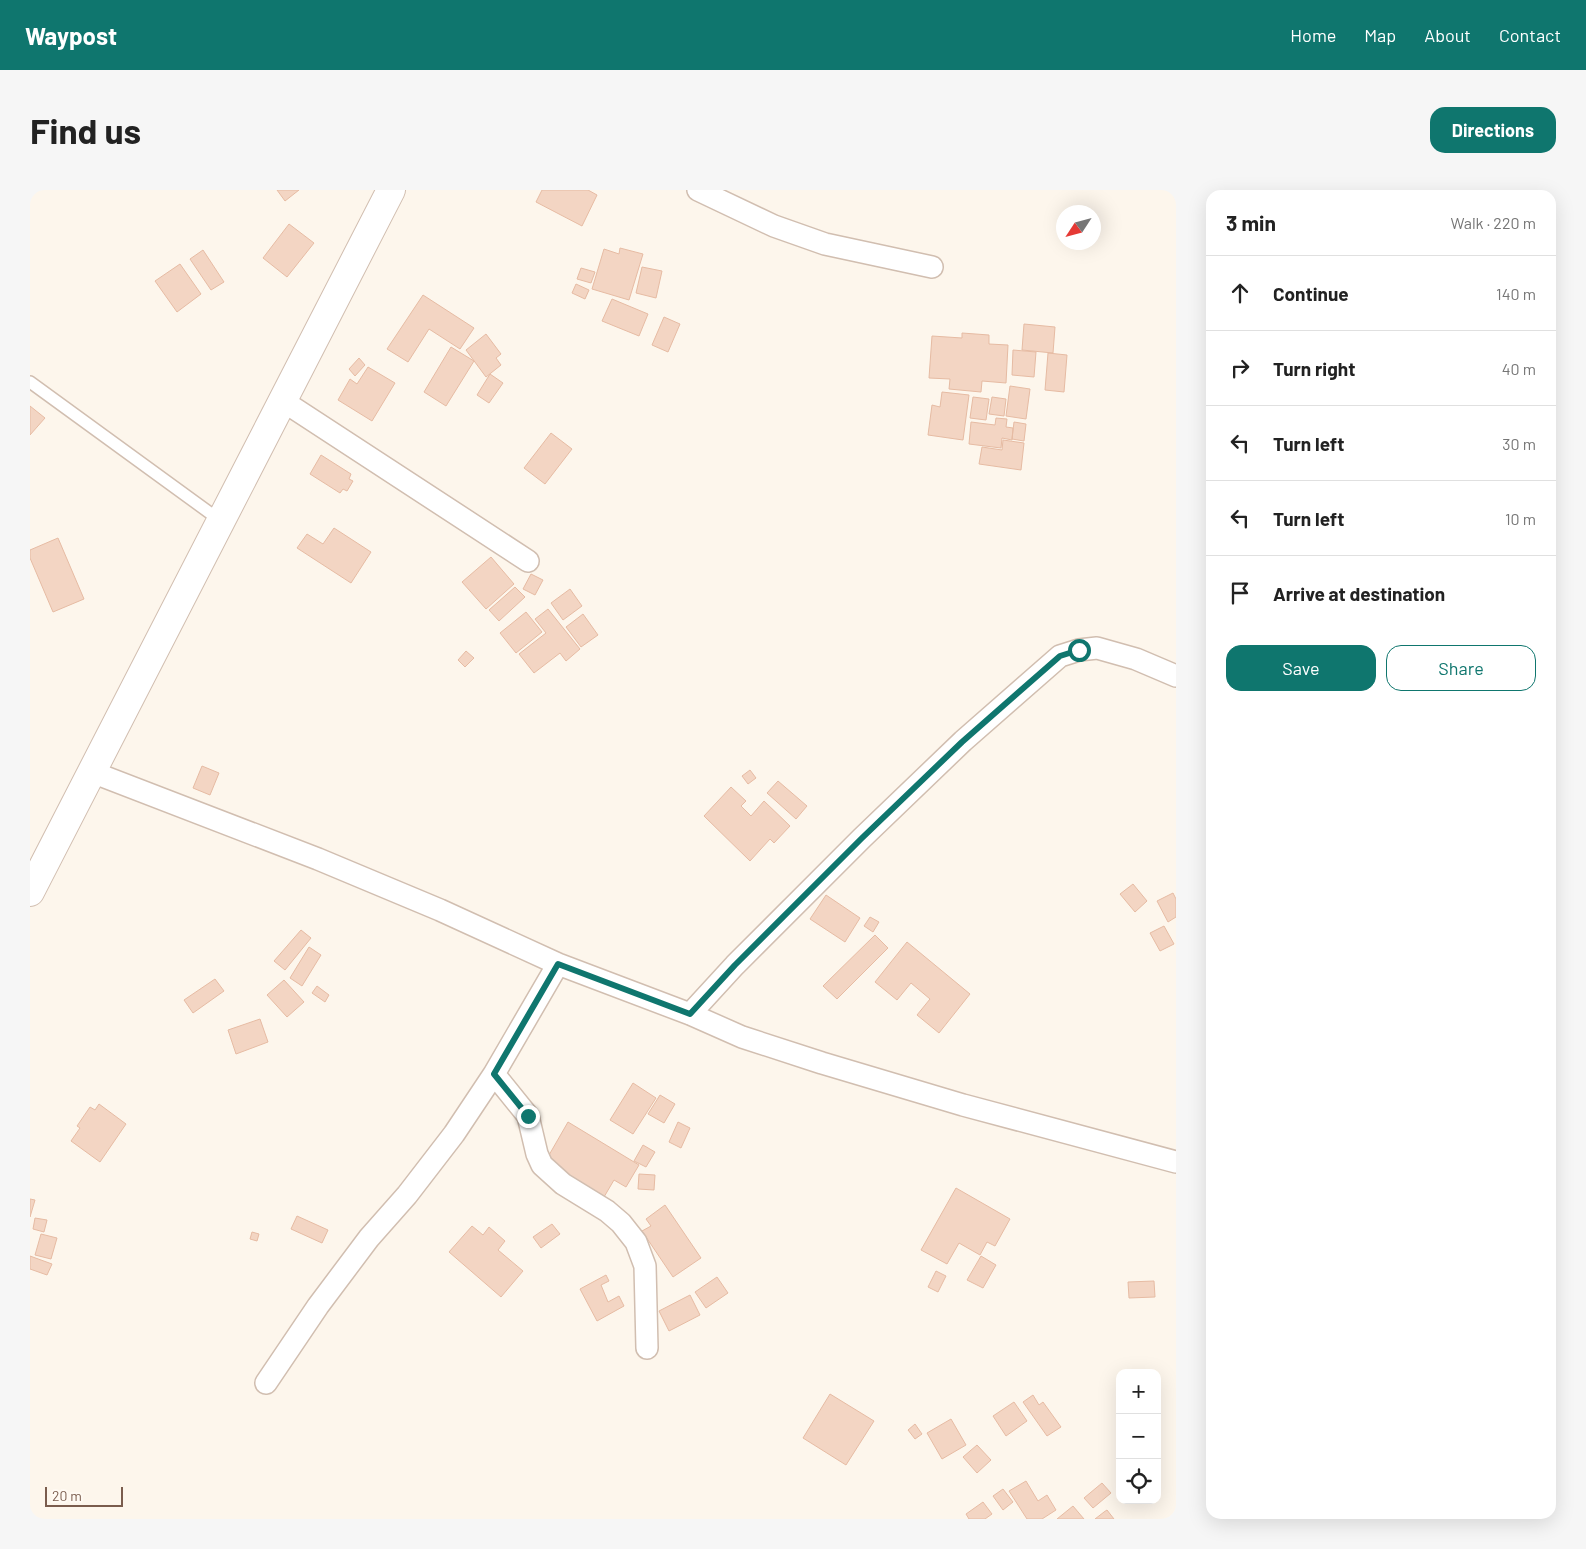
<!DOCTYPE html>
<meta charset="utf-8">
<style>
:root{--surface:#fff;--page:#f6f6f6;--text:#222;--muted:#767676;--line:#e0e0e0;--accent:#0f766e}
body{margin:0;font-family:Barlow,sans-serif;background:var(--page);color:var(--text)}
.controls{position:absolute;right:15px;bottom:15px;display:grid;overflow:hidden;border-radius:10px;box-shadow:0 5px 20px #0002}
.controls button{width:45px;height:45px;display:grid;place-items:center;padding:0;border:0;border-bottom:1px solid var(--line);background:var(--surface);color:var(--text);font:25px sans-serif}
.compass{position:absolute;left:1026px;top:15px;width:45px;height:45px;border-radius:50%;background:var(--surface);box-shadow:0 5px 20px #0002;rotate:234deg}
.scale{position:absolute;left:15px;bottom:12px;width:78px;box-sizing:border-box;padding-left:5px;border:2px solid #7a5c4d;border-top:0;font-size:14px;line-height:18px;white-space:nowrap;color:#7a5c4d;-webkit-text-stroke:4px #fffaf3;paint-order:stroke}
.stop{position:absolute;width:15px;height:15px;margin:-11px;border:4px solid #0f766e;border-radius:50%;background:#fff}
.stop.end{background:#0f766e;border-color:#fff;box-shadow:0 1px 5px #0008}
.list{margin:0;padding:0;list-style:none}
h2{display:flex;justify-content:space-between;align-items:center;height:65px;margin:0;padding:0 20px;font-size:21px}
h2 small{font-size:16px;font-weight:400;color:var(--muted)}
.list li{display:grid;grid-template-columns:32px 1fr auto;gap:15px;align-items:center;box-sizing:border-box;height:75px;padding:0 20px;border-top:1px solid var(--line)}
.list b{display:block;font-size:19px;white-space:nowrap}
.list em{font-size:16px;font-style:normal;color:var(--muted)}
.actions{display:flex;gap:10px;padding:15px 20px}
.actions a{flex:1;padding:11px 0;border:1px solid var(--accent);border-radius:15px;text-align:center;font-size:18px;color:var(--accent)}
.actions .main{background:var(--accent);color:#fff}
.icon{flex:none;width:28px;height:28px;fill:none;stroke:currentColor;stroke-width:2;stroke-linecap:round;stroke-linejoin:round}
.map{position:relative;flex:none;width:1146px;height:1329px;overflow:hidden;border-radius:15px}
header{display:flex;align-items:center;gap:30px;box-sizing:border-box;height:70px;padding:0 25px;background:var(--accent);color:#fff}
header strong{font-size:24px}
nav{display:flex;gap:28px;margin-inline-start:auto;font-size:18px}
.intro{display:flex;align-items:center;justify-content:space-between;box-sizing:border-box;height:120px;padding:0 30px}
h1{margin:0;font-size:35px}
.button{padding:12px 22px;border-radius:15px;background:var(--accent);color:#fff;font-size:18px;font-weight:700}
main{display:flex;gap:30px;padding:0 30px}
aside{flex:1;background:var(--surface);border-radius:15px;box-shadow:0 5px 20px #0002}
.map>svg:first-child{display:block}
.building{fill:#f3d5c3;stroke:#e6bba3}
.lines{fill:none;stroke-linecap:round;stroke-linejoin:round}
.service-casing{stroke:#d1beb0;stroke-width:14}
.minor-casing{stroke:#d1beb0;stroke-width:24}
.tertiary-casing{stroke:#d1beb0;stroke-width:30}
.service{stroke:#fff;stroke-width:11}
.minor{stroke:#fff;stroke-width:21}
.tertiary{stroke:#fff;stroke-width:28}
.route{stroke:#0f766e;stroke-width:6}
</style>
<header>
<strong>Waypost</strong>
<nav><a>Home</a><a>Map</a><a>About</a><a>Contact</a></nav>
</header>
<div class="intro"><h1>Find us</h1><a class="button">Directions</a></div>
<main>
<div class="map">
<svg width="1146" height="1329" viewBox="0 0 1146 1329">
<rect width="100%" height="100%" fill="#fdf6ec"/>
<!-- building -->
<path class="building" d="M247,0H269L255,11Z
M512,0H558L567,5L552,36L506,12Z
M259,34L284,53L257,87L233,68Z
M590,58L613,64L599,110L562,99L574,59L589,64Z
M173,60L194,92L181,100L160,69Z
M150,74L171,104L147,122L125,91Z
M612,77L632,81L626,108L606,103Z
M551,78L565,82L561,93L547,89Z
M546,94L559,100L555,109L542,103Z
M393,105L444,138L430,159L399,139L378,172L357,159Z
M582,109L618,124L609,146L572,131Z
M634,127L650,134L638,162L622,155Z
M994,134L1025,137L1023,163L992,160Z
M932,143L959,145V154L978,155L976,193L952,191L951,202L919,199L920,189L899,188L902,146L932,148Z
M456,144L471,164L466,168L471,175L456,187L436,160Z
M421,157L444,171L416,216L394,202Z
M983,160L1006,162L1004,187L982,185Z
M1018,163L1037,165L1034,202L1015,200Z
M329,168L335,175L325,186L319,179Z
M338,177L365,193L342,231L308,210L320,189L327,194Z
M460,184L473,193L459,213L447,205Z
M980,196L1000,199L996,229L976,226Z
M912,202L939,205L933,250L898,245L902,215L910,217Z
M943,207L959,209L956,230L940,228Z
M962,207L976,209L974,226L959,224Z
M0,216L15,228L0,245Z
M966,228L977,229L976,237L983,238L982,250L972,248L971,258L939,254L941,232L965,235Z
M984,232L996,234L994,251L982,249Z
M521,243L542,259L515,294L494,278Z
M973,250L994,253L991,280L949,274L952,257L972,260Z
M291,265L321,284L319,289L323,291L317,301L313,299L310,303L280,284Z
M304,338L341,362L321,393L267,358L277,344L293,354Z
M28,348L54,409L23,422L0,368V360Z
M461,367L484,394L456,419L432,392Z
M501,384L513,390L505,405L493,399Z
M485,397L495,407L469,431L459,420Z
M540,399L552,416L533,430L521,413Z
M518,419L550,459L536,471L530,463L504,483L489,464L516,443L505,429Z
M496,422L512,442L486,463L470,443Z
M553,424L568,445L551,457L536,437Z
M436,461L444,468L435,477L428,470Z
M172,576L189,583L180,605L163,598Z
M720,580L726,588L718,594L712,586Z
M748,591L777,616L766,629L737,603Z
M701,597L716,611L711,616L721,626L734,611L760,636L744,653L740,649L720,671L674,626Z
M1103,694L1117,711L1105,722L1090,704Z
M1143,703L1146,709V727L1138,732L1127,711Z
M796,705L830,728L815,752L780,729Z
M840,727L849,732L843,742L834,736Z
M1134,736L1144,754L1130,761L1120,743Z
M271,740L281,748L255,780L244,771Z
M845,745L858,758L807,809L793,796Z
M877,752L940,804L909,843L887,825L900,809L881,793L867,810L845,792Z
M279,757L291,765L272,796L260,788Z
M185,789L194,801L163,823L154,810Z
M254,790L274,812L257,827L237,805Z
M287,796L299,805L295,812L282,803Z
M230,829L238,852L206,864L198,840Z
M603,893L626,908L603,944L580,930Z
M630,905L645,914L634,933L618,924Z
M69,914L96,934L70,972L41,951L50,938L47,936L60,917L65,920Z
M538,932L609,975L596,997L584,990L574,1007L515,972Z
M648,932L660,938L651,958L639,952Z
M613,955L625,962L616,977L604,971Z
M609,984L625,985L624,1000L608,999Z
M926,998L980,1029L965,1056L957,1052L950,1065L929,1053L917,1074L891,1060Z
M0,1009L5,1010L0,1027Z
M635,1015L671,1068L643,1087L612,1041L621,1036L616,1029Z
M267,1026L298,1040L292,1053L261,1039Z
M5,1028L17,1030L14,1042L3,1039Z
M522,1034L530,1044L511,1058L503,1047Z
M442,1036L453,1045L459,1037L475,1051L468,1060L493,1081L471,1107L419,1062Z
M222,1042L229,1044L227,1051L220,1049Z
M11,1044L27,1048L21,1069L5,1065Z
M0,1066L22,1074L17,1085L0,1079Z
M951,1066L966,1075L953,1098L937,1090Z
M906,1081L916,1086L908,1102L898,1097Z
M576,1085L579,1091L571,1095L578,1112L589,1106L594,1116L567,1131L550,1099Z
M687,1087L698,1103L676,1118L665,1102Z
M1124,1091L1125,1107L1099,1108L1098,1092Z
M660,1105L670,1125L639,1141L629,1121Z
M800,1204L844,1231L816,1275L773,1248Z
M1003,1205L1009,1215L1013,1212L1031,1237L1017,1246L993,1212Z
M984,1212L997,1231L976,1246L963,1226Z
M921,1229L936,1255L912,1269L897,1243Z
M885,1234L892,1244L885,1249L878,1240Z
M947,1255L961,1270L947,1283L933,1267Z
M996,1291L1008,1311L1017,1305L1026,1320L1012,1329H997L979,1301Z
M1072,1293L1081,1303L1063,1318L1054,1308Z
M973,1299L983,1312L973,1320L963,1306Z
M953,1312L962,1324L955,1329H939L936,1324Z
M1043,1316L1054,1329H1027Z
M1077,1320L1084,1329H1065L1074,1322Z"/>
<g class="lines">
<!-- service casing -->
<g class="service-casing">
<path id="service" d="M0,192L191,331"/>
</g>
<!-- minor casing -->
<g class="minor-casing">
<path id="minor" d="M668,0L744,36L795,54L902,77
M253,211L498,371
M62,582L288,669L410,720L528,774L660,824L712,847L792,873L933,915L1146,972
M660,824L705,775L832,648L933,551L1030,466L1049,460L1067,458L1106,469L1146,486
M464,884L498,926L507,964L512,975L533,994L577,1021L591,1033L606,1052L615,1076L617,1158
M236,1193L288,1116L339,1048L377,1005L424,944L464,884L528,774"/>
</g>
<!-- tertiary casing -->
<g class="tertiary-casing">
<path id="tertiary" d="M0,702L361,0"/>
</g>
<!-- service -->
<use href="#service" class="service"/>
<!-- minor -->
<use href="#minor" class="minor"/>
<!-- tertiary -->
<use href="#tertiary" class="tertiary"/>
</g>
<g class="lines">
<!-- route -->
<path class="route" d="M498,926L464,884L528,774L660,824L705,775L832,648L932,552L1030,466L1049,460"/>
</g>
</svg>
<div class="controls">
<button>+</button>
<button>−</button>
<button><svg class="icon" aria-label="locate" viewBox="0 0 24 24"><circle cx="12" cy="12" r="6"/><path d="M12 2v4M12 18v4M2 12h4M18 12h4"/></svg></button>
</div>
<svg class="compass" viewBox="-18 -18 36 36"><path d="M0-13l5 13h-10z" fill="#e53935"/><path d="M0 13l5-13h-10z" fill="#767676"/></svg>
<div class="scale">20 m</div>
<div class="stop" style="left:1049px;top:460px"></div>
<div class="stop end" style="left:498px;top:926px"></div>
</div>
<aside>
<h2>3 min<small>Walk · 220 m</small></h2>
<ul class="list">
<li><svg class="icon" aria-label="ahead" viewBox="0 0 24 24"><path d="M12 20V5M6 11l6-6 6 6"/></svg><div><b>Continue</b></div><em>140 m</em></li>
<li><svg class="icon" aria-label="right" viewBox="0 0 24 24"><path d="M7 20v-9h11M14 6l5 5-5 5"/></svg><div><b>Turn right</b></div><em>40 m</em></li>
<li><svg class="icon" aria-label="left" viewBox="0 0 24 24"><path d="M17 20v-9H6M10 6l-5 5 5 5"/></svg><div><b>Turn left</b></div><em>30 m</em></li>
<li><svg class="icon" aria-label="left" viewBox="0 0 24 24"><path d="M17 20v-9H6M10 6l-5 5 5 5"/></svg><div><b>Turn left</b></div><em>10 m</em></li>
<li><svg class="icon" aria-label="arrive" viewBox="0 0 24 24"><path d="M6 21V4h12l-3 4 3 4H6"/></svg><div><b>Arrive at destination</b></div></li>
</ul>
<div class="actions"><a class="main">Save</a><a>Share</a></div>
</aside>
</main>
